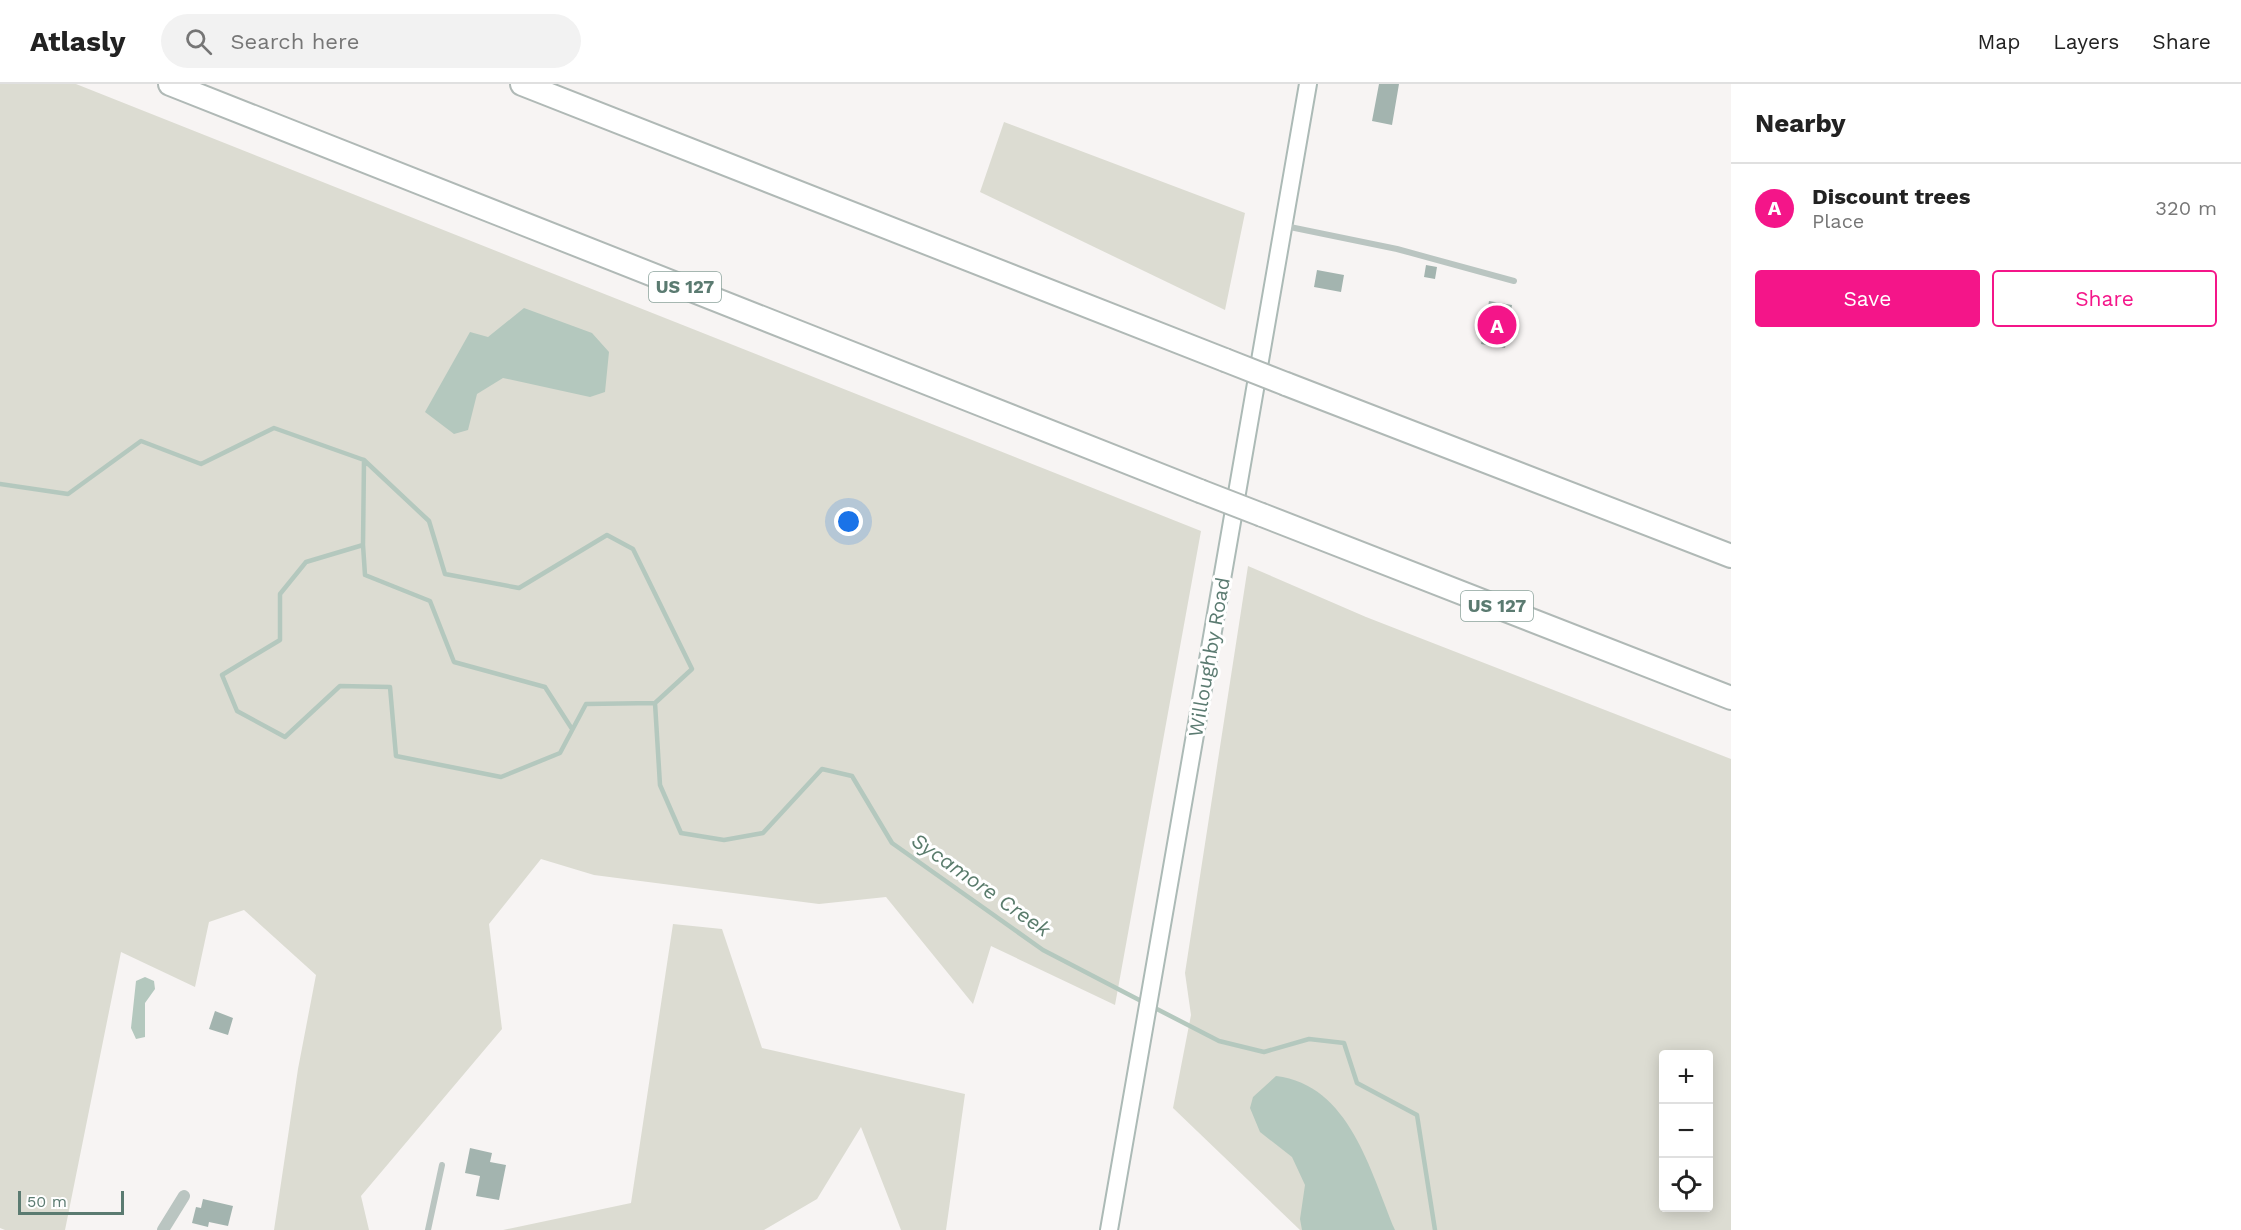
<!DOCTYPE html>
<meta charset="utf-8">
<style>
:root{--surface:#fff;--page:#f2f2f2;--text:#222;--muted:#767676;--line:#e0e0e0;--accent:#f41589}
body{margin:0;font-family:"Work Sans",sans-serif;background:var(--page);color:var(--text)}
.controls{position:absolute;right:18px;bottom:18px;display:grid;overflow:hidden;border-radius:6px;box-shadow:0 3px 15px #0003}
.controls button{width:54px;height:54px;display:grid;place-items:center;padding:0;border:0;border-bottom:2px solid var(--line);background:var(--surface);color:var(--text);font:30px sans-serif}
.scale{position:absolute;left:18px;bottom:15px;width:106px;box-sizing:border-box;padding-left:6px;border:3px solid #5b7b71;border-top:0;font-size:16px;line-height:21px;white-space:nowrap;color:#5b7b71;-webkit-text-stroke:4px #fff;paint-order:stroke}
.you{position:absolute;left:849px;top:438px;width:21px;height:21px;margin:-15px;border:4px solid #fff;border-radius:50%;background:#1a73e8;box-shadow:0 0 0 9px #1a73e833}
.badge{display:grid;place-items:center;width:39px;height:39px;border-radius:50%;background:var(--accent);color:#fff;font-size:20px;font-weight:700}
.pin{position:absolute;translate:-50% -50%;border:3px solid #fff;box-shadow:0 2px 6px #0006}
.list{margin:0;padding:0;list-style:none}
h2{display:flex;justify-content:space-between;align-items:center;height:78px;margin:0;padding:0 24px;font-size:26px}
h2 small{font-size:20px;font-weight:400;color:var(--muted)}
.list li{display:grid;grid-template-columns:39px 1fr auto;gap:18px;align-items:center;box-sizing:border-box;height:90px;padding:0 24px;border-top:2px solid var(--line)}
.list b{display:block;font-size:22px;white-space:nowrap}
.list p{margin:0;font-size:20px;white-space:nowrap;color:var(--muted)}
.list em{font-size:20px;font-style:normal;color:var(--muted)}
.actions{display:flex;gap:12px;padding:18px 24px}
.actions a{flex:1;padding:14px 0;border:2px solid var(--accent);border-radius:6px;text-align:center;font-size:21px;color:var(--accent)}
.actions .main{background:var(--accent);color:#fff}
.icon{flex:none;width:33px;height:33px;fill:none;stroke:currentColor;stroke-width:2;stroke-linecap:round;stroke-linejoin:round}
.map{position:relative;flex:none;width:1731px;height:1146px;overflow:hidden}
header{display:flex;align-items:center;gap:36px;box-sizing:border-box;height:84px;padding:0 30px;background:var(--surface);border-bottom:2px solid var(--line)}
header strong{font-size:28px}
nav{display:flex;gap:33px;margin-inline-start:auto;font-size:21px}
.search{width:420px;height:54px;background:var(--page);display:flex;align-items:center;gap:15px;box-sizing:border-box;padding:0 21px;border-radius:33px;color:var(--muted);font-size:22px}
main{display:flex}
aside{flex:1;background:var(--surface)}
.map>svg:first-child{display:block}
.green{fill:#dcdcd2;fill-rule:evenodd}
.water{fill:#b4c8be}
.lines{fill:none;stroke-linecap:round;stroke-linejoin:round}
.stream{stroke:#b4c8be;stroke-width:4.5}
.building{fill:#a3b4af}
.secondary-casing{stroke:#acbab6;stroke-width:20}
.highway-casing{stroke:#b0b9b6;stroke-width:26}
.lane{stroke:#bac5c1;stroke-width:6}
.street{stroke:#bac5c1;stroke-width:12}
.secondary{stroke:#fff;stroke-width:16}
.highway{stroke:#fff;stroke-width:22}
.highway-bridge-casing{stroke:#b0b9b6;stroke-width:26;stroke-linecap:butt}
.highway-bridge{stroke:#fff;stroke-width:22}
.labels{text-anchor:middle;stroke-width:6;stroke-linejoin:round;paint-order:stroke}
.shield{fill:#fff;stroke:#8ca39c;stroke-width:1.5}
.shield-label{font-size:18px;font-weight:bold;fill:#5b7b71}
.street-label{font-size:20px;fill:#5b7b71;stroke:#fff}
.water-label{font-size:21px;font-style:italic;fill:#5a7c6c;stroke:#fff}
</style>
<header>
<strong>Atlasly</strong>
<div class="search"><svg class="icon" aria-label="search" viewBox="0 0 24 24"><circle cx="10" cy="10" r="6"/><path d="M15 15l6 6"/></svg>Search here</div>
<nav><a>Map</a><a>Layers</a><a>Share</a></nav>
</header>
<main>
<div class="map">
<svg width="1731" height="1146" viewBox="0 0 1731 1146">
<rect width="100%" height="100%" fill="#f7f4f3"/>
<!-- green -->
<path class="green" d="M0,0H76L1201,447L1115,921L991,862L973,920L886,813L819,820L594,791L541,775L489,840L502,945L361,1112L369,1146H274L298,985L316,891L244,826L209,838L195,903L121,868L65,1146H5L0,1144Z
M1004,38L1245,129L1225,226L980,108Z
M1248,482L1366,533L1731,675V1146H1300L1173,1024L1191,931L1185,889ZM1664,970H1708V1124H1664Z
M673,840L722,845L762,964L965,1010L946,1146H901L861,1043L817,1115L764,1146H503L631,1119Z"/>
<!-- water -->
<path class="water" d="M524,224L592,249L609,268L605,308L590,313L503,294L477,310L468,346L454,350L425,328L470,248L488,253Z
M145,893L154,897L155,905L145,919V953L136,955L131,944L136,897Z
M1276,992C1350,1001 1370,1087 1395,1146H1302L1300,1135L1305,1101L1292,1073L1260,1048L1250,1024L1253,1013Z"/>
<g class="lines">
<!-- stream -->
<path class="stream" d="M364,376L429,437L445,490L519,504L607,451L633,465L692,585L655,619
M0,400L68,410L141,357L201,380L274,344L364,376L363,461L306,478L280,510V556L222,591L237,627L285,653L340,602L390,603L396,672L501,693L560,669L586,620L655,619L660,701L681,749L724,756L763,749L822,685L852,692L892,759L1043,866L1145,919
M363,461L365,491L430,517L454,578L545,603L572,645
M1153,923L1219,957L1264,968L1309,955L1344,959L1357,999L1417,1031L1435,1146"/>
</g>
<!-- building -->
<path class="building" d="M1379,0H1399L1392,41L1372,37Z
M1426,181L1437,183L1435,195L1424,193Z
M1317,186L1344,191L1341,208L1314,203Z
M1489,217L1512,221L1505,264L1481,260Z
M215,927L233,934L228,951L209,945Z
M470,1064L492,1069L490,1078L506,1081L499,1116L476,1112L480,1092L465,1089Z
M203,1115L233,1122L228,1142L209,1138L208,1143L192,1139L196,1123L201,1124Z"/>
<g class="lines">
<!-- secondary casing -->
<g class="secondary-casing">
<path id="secondary" d="M1109,1146L1308,0"/>
</g>
<!-- highway casing -->
<g class="highway-casing">
<path id="highway" d="M170,0L1200,407
M522,0L1225,276
M1286,300L1731,472
M1262,431L1731,614"/>
</g>
<!-- lane -->
<path class="lane" d="M1285,142L1397,165L1514,197
M428,1146L442,1081"/>
<!-- street -->
<path class="street" d="M163,1146L184,1112"/>
<!-- secondary -->
<use href="#secondary" class="secondary"/>
<!-- highway -->
<use href="#highway" class="highway"/>
<!-- highway-bridge casing -->
<g class="highway-bridge-casing">
<path id="highway-bridge" d="M1225,276L1286,300
M1200,407L1262,431"/>
</g>
<!-- highway-bridge -->
<use href="#highway-bridge" class="highway-bridge"/>
</g>
<g class="labels">
<!-- shield labels -->
<g class="shield">
<rect x="649" y="188" width="72" height="30" rx="4.5"/>
<rect x="1461" y="507" width="72" height="30" rx="4.5"/>
</g>
<g class="shield-label">
<text x="685" y="209">US 127</text>
<text x="1497" y="528">US 127</text>
</g>
<!-- street labels -->
<g class="street-label">
<text transform="translate(1209 573) rotate(-80)" y="7">Willoughby Road</text>
</g>
<!-- water labels -->
<g class="water-label">
<text transform="translate(981 801) rotate(35)" y="7">Sycamore Creek</text>
</g>
</g>
</svg>
<div class="controls">
<button>+</button>
<button>−</button>
<button><svg class="icon" aria-label="locate" viewBox="0 0 24 24"><circle cx="12" cy="12" r="6"/><path d="M12 2v4M12 18v4M2 12h4M18 12h4"/></svg></button>
</div>
<div class="scale">50 m</div>
<div class="you"></div>
<div class="pin badge" style="left:1497px;top:241px">A</div>
</div>
<aside>
<h2>Nearby<small></small></h2>
<ul class="list">
<li><span class="badge">A</span><div><b>Discount trees</b><p>Place</p></div><em>320 m</em></li>
</ul>
<div class="actions"><a class="main">Save</a><a>Share</a></div>
</aside>
</main>
